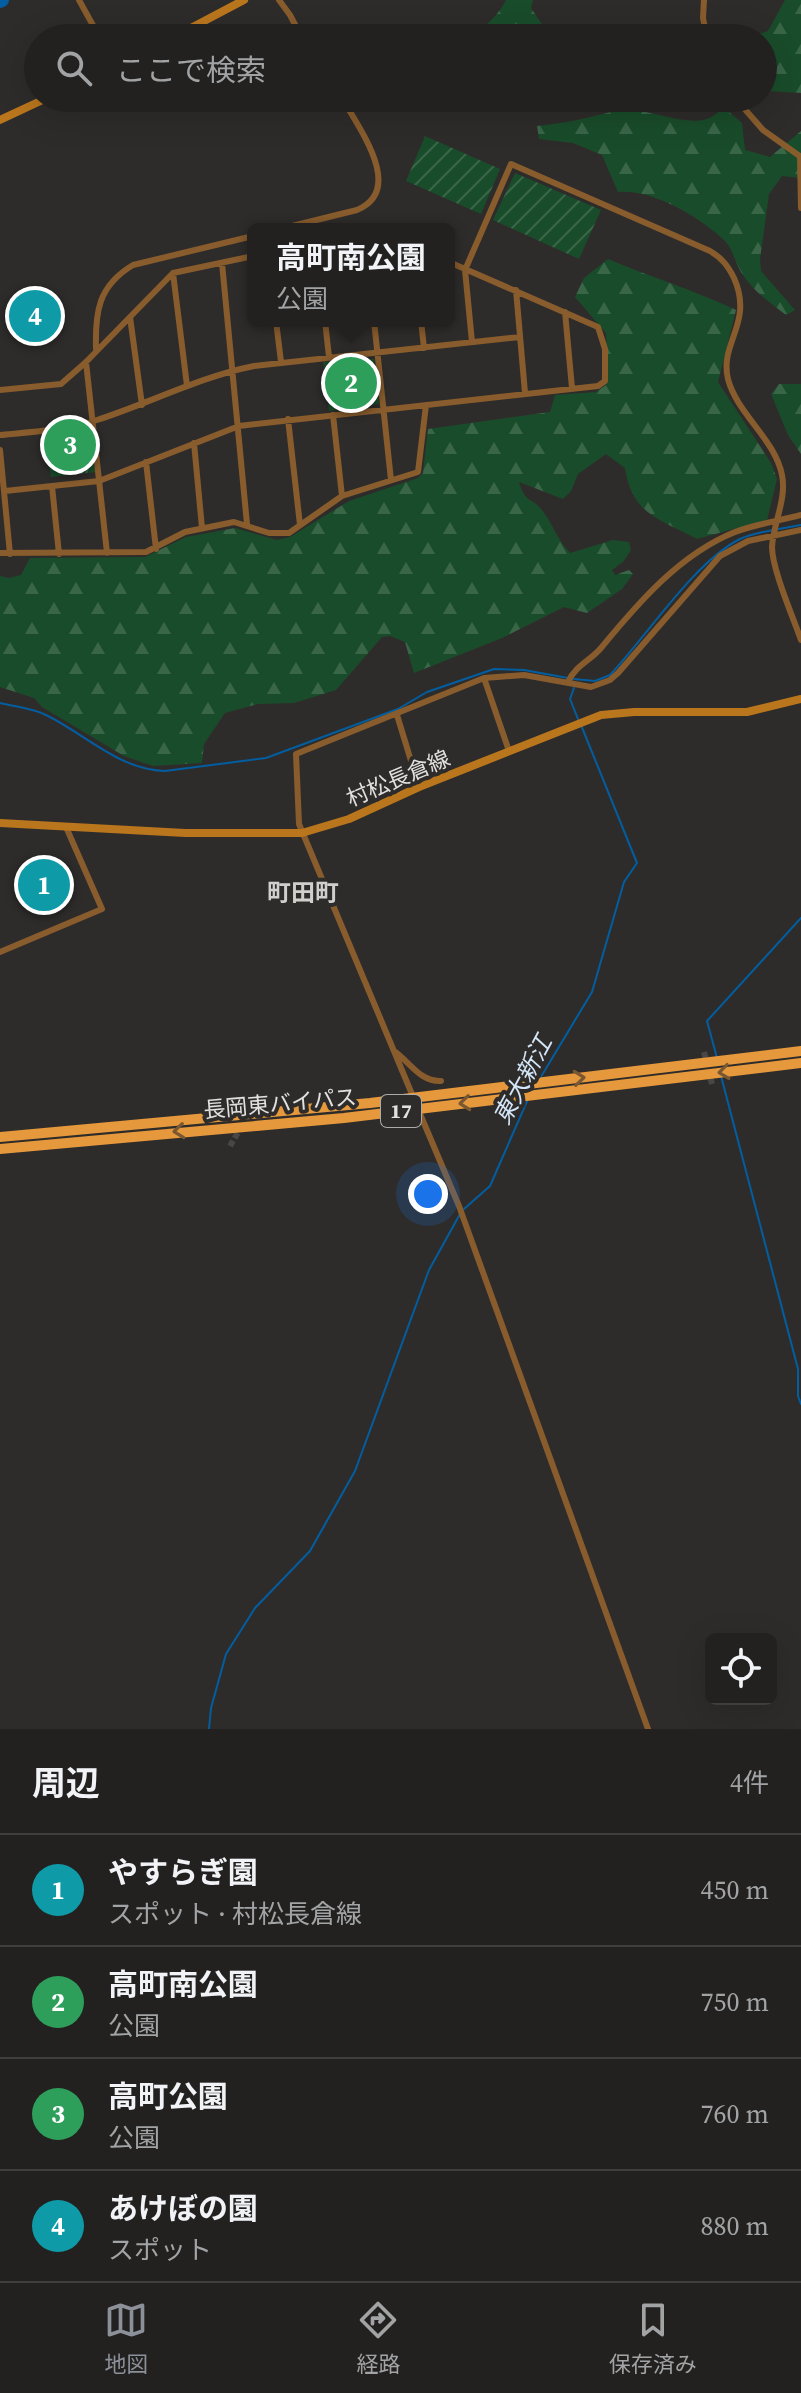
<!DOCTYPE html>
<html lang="ja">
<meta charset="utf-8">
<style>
:root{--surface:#222120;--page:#2e2e2d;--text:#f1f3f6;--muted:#a2a3a5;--line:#3f3e3e;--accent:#8c9099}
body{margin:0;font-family:"Source Serif 4","Noto Sans JP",serif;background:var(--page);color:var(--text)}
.controls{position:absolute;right:24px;bottom:24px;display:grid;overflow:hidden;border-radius:12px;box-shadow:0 8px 32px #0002}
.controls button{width:72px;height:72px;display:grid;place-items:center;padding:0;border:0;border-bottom:2px solid var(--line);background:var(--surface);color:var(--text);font:40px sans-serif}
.you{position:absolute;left:428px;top:1194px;width:28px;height:28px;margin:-20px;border:6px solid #fff;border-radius:50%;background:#1a73e8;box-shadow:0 0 0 12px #1a73e833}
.badge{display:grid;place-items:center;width:52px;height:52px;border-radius:50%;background:var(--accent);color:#fff;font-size:26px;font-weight:700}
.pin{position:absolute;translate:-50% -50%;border:4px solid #fff;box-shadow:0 2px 8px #0006}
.popup{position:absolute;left:247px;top:223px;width:208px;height:104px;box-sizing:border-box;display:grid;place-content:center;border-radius:12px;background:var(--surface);filter:drop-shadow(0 2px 6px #0005);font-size:26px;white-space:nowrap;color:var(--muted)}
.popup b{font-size:30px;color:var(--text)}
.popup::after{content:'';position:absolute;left:50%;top:100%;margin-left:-16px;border:16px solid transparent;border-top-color:var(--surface)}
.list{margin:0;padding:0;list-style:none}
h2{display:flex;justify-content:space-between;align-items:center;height:104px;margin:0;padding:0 32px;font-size:34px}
h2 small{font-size:26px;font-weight:400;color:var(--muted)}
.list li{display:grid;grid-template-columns:52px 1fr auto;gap:24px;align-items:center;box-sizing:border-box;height:112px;padding:0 32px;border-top:2px solid var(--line)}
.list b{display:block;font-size:30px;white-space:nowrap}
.list p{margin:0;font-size:26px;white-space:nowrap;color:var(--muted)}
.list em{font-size:26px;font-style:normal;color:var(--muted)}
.icon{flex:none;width:44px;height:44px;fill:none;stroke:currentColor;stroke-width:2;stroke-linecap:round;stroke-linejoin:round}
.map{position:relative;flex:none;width:801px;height:1729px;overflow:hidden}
.search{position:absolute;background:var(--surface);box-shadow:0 8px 32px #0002;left:24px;right:24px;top:24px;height:88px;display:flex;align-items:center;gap:20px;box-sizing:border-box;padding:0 28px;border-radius:44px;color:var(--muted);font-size:30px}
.sheet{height:552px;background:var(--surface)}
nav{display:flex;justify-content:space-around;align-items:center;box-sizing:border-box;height:112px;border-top:2px solid var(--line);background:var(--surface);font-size:22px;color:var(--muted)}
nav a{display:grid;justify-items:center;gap:4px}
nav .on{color:var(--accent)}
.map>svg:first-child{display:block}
.forest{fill:url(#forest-firs)}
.park{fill:url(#park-tufts)}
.garden{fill:url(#garden-furrows)}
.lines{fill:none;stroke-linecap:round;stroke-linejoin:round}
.stream{stroke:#025ea0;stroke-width:2}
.river{stroke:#025ea0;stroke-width:14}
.minor-tunnel{stroke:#494745;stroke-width:6;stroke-dasharray:6 3;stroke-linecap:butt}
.minor{stroke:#885c2d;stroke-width:6}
.secondary{stroke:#ba761d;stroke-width:8}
.trunk{stroke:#e6983c;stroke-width:10}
.oneway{stroke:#785731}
.labels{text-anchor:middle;stroke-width:8;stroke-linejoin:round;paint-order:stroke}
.shield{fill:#2e2c2a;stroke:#acaba9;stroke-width:2}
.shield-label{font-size:20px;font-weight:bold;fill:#e2e1df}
.street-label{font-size:22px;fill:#e2e1df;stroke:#2e2c2a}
.neighbourhood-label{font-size:24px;font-weight:bold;fill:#d1cecb;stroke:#2e2c2a}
.water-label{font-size:24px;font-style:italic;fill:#d4e6f8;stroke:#2e2c2a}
</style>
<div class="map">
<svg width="801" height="1729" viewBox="0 0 801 1729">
<defs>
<pattern id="forest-firs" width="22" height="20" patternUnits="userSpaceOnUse" patternTransform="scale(2)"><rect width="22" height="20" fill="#194c2a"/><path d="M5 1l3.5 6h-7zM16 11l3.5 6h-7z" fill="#3a6648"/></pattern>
<pattern id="park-tufts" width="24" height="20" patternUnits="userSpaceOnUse" patternTransform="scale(2)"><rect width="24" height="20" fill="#194c2a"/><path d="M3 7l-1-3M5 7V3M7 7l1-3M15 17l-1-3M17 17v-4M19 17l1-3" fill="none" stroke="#3a6648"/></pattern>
<pattern id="garden-furrows" width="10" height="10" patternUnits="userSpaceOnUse" patternTransform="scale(2)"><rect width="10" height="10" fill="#194c2a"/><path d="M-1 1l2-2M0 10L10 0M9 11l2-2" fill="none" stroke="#3a6648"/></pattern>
</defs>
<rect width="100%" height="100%" fill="#2e2c2a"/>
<!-- forest -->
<path class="forest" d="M506,0H533L531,8L551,38H453C460,33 464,34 472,32C487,28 499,13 506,0Z
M785,0H801V93L769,91L763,78V38H748L768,31Z
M722,106L742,123L745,150L770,157L801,131V178L782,176L769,194L760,259L761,271L795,310L786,315C769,302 753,291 741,272C735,262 732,247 724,240C700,217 651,188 618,192L602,155L573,143L539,139L537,126C553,124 570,122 586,118C600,115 614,110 629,110C653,109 708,137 722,106Z
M608,259C650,277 694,290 736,310L718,382L771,463L777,479L767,520L697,539C660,519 632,515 625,468L606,454L578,474L571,491L563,499L519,482C526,505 531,496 542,510C553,524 557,540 570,553L613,540L629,542L631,550L623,562L612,570L615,575L629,570L633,574L622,589L587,613L564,607L502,638L414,673L405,642L390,636L382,637L336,690L294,703L258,704L225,713L204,744L202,763L153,766L124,756L42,707L34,698L0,687V576L9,578L21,575L30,558L145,557L186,537L235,528L277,540L290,537L349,501L418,478L423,473L428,429L550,412L555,395L596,392L606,385L608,376L606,333L575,297L584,278Z
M779,384H801V454L788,435L771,394Z"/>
<!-- park -->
<path class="park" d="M374,359L379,404L329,411L323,362Z
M92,427L97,472L51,477L44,433Z"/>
<!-- garden -->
<path class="garden" d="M425,136L500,169L481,214L406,181Z
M515,173L601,210L579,259L493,220Z"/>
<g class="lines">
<!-- stream -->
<path class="stream" d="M574,679L595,681L610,675C647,636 694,562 740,539C758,531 781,529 801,525
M574,688L570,699L578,719
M0,703C16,707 33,708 48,716C86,735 120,770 165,771L266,758L398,709L427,692L494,669L524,670L568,678
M717,1058L707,1021L801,918
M721,1076L798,1369V1396L801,1404
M539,1080L592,992L624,882L637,863L581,725
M464,1209L490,1186L528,1099
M209,1729L211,1708L226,1654L255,1608L310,1551L355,1471L429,1270L460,1214"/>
<!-- river -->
<path class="river" d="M0,1L2,0"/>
<!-- minor-tunnel -->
<path class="minor-tunnel" d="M704,1052L712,1084
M248,1115L256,1101
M230,1146L240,1129"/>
<!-- minor -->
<path class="minor" d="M79,0L100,38
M279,0L290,15L302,38
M704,0L703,18L707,38
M735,98L763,130L801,157
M800,156L801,208
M280,229L357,210C406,190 358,127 342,98
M222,263L247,524
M173,273L187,386
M516,290L525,393
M565,312L572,388
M130,317L142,405
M276,321L281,362
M325,321L329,357
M374,321L391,480
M421,321L424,348
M472,342L465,270L511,164L710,251C722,258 728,266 734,278C754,323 719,343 728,379C737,414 775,439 782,475C787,499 773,524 772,547C772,569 793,617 801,640
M96,349C95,312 98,286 133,265L253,236
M86,362L107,553
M0,390L61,384L86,362L173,273L253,256
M333,415L342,496
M288,419L300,525
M0,435C32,432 66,430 97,420C150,403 199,377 254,366L520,337
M194,443L202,528
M0,450L10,554
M146,462L156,549
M52,486L59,554
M5,491L99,481L239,426L598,386L605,381V349L598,327L449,262
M0,553L146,552L185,532L234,522L269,533H289L342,496L418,472L426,405
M484,678L509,751
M568,682C576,665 590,661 601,648C638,603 680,554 735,532C756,524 779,521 801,515
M397,715L419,787
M0,952L102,909L66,827
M394,1051C410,1062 420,1082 441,1081
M414,1099L299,824L296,754L484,678L524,675L591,687L610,680L618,673L720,556L748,541L801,530
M418,1109L459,1206L648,1729"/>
<!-- secondary -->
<path class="secondary" d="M172,38L244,0
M0,120L47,98
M0,823L185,833H302L349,819L419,787L601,715L634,712H747L801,699"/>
<!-- trunk -->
<path class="trunk" d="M0,1137L370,1103L801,1051
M0,1149L344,1118L801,1063"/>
</g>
<!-- one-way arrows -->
<defs><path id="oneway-chevron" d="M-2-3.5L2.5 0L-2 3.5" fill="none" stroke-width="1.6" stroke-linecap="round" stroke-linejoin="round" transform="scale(2)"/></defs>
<g class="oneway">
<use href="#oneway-chevron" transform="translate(724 1072) rotate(173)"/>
<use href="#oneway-chevron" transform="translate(579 1078) rotate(-6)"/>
<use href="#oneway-chevron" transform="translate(465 1103) rotate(174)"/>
<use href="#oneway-chevron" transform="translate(179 1131) rotate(174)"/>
</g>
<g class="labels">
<!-- shield labels -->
<rect class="shield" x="381" y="1095" width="40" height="32" rx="6"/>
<g class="shield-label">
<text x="401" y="1118">17</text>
</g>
<!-- street labels -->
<g class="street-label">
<text transform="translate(398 778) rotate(-23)" y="8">村松長倉線</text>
<text transform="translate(280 1103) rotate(-5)" y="8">長岡東バイパス</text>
</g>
<!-- neighbourhood labels -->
<g class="neighbourhood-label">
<text x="303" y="901">町田町</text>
</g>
<!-- water labels -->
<g class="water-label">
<text transform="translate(523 1080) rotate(-62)" y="8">東大新江</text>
</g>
</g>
</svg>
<div class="controls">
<button><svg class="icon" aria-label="locate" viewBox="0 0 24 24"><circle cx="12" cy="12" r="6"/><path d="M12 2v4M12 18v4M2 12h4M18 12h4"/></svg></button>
</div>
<div class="you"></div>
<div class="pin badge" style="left:44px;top:885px;background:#0f9aa8">1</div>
<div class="pin badge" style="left:351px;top:383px;background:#2e9e5b">2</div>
<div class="popup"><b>高町南公園</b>公園</div>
<div class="pin badge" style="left:70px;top:445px;background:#2e9e5b">3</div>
<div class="pin badge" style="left:35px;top:316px;background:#0f9aa8">4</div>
<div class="search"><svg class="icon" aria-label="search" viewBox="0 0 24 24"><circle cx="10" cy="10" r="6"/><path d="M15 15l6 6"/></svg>ここで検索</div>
</div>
<section class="sheet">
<h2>周辺<small>4件</small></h2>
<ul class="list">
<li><span class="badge" style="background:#0f9aa8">1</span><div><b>やすらぎ園</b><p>スポット · 村松長倉線</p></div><em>450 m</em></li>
<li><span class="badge" style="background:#2e9e5b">2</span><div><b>高町南公園</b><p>公園</p></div><em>750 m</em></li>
<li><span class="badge" style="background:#2e9e5b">3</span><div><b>高町公園</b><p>公園</p></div><em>760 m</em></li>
<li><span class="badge" style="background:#0f9aa8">4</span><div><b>あけぼの園</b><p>スポット</p></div><em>880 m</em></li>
</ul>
</section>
<nav>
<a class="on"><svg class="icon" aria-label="map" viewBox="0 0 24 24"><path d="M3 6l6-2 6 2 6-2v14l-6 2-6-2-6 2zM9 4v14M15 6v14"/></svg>地図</a>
<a><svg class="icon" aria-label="directions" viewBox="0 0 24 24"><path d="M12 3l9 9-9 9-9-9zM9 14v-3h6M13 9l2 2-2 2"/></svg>経路</a>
<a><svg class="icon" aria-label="saved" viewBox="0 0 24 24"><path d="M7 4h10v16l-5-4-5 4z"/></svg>保存済み</a>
</nav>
